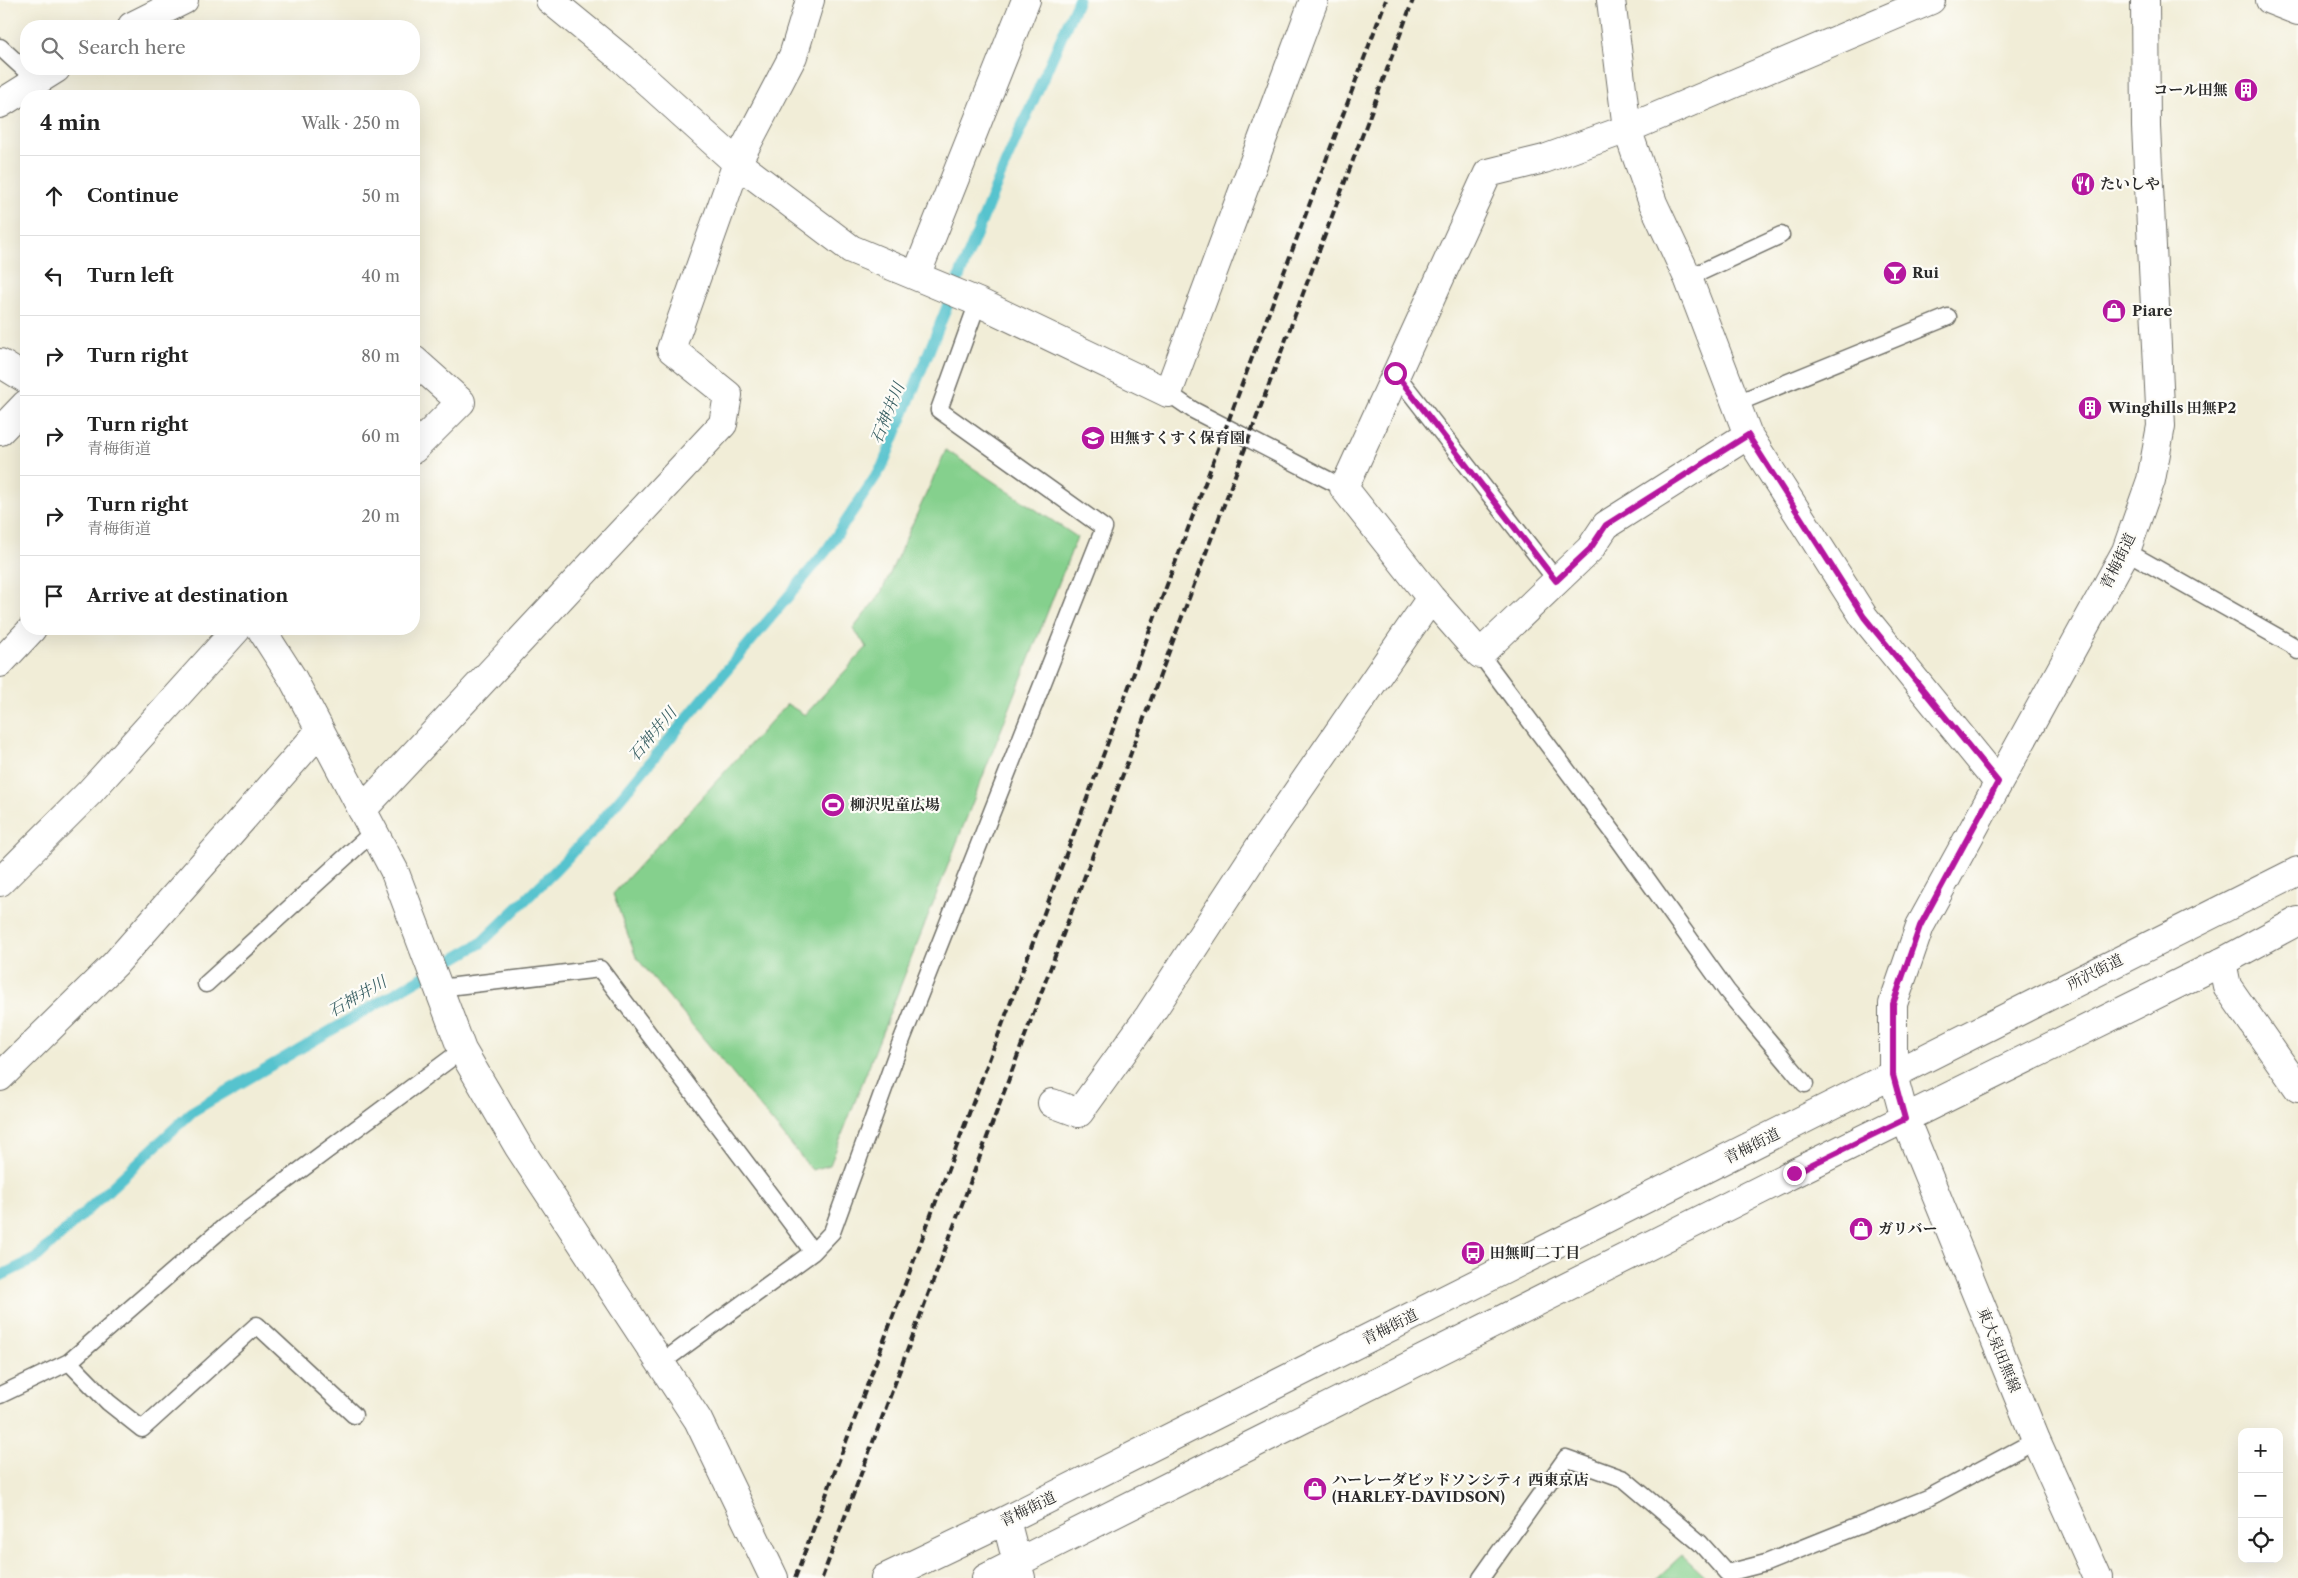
<!DOCTYPE html>
<meta charset="utf-8">
<style>
:root{--surface:#fff;--page:#f6f6f6;--text:#222;--muted:#767676;--line:#e0e0e0}
body{margin:0;font-family:"Libre Caslon Text","Noto Serif JP",serif;background:var(--page);color:var(--text)}
.controls{position:absolute;right:15px;bottom:15px;display:grid;overflow:hidden;border-radius:10px;box-shadow:0 5px 20px #0002}
.controls button{width:45px;height:45px;display:grid;place-items:center;padding:0;border:0;border-bottom:1px solid var(--line);background:var(--surface);color:var(--text);font:25px sans-serif}
.stop{position:absolute;width:15px;height:15px;margin:-11px;border:4px solid #b5179e;border-radius:50%;background:#fff}
.stop.end{background:#b5179e;border-color:#fff;box-shadow:0 1px 5px #0008}
.list{margin:0;padding:0;list-style:none}
h2{display:flex;justify-content:space-between;align-items:center;height:65px;margin:0;padding:0 20px;font-size:21px}
h2 small{font-size:16px;font-weight:400;color:var(--muted)}
.list li{display:grid;grid-template-columns:32px 1fr auto;gap:15px;align-items:center;box-sizing:border-box;height:80px;padding:0 20px;border-top:1px solid var(--line)}
.list b{display:block;font-size:19px;white-space:nowrap}
.list p{margin:0;font-size:16px;white-space:nowrap;color:var(--muted)}
.list em{font-size:16px;font-style:normal;color:var(--muted)}
.icon{flex:none;width:28px;height:28px;fill:none;stroke:currentColor;stroke-width:2;stroke-linecap:round;stroke-linejoin:round}
.map{position:relative;flex:none;width:2298px;height:1578px;overflow:hidden}
.search{position:absolute;background:var(--surface);box-shadow:0 5px 20px #0002;left:20px;top:20px;width:400px;height:55px;display:flex;align-items:center;gap:12px;box-sizing:border-box;padding:0 18px;border-radius:20px;color:var(--muted);font-size:19px}
.panel{position:absolute;background:var(--surface);box-shadow:0 5px 20px #0002;left:20px;top:90px;width:400px;height:545px;border-radius:20px}
.map>svg:first-child{display:block}
.green{fill:#85d08d;stroke:#587e5c}
.lines{fill:none;stroke-linecap:round;stroke-linejoin:round}
.stream{stroke:#56c3ce;stroke-width:11}
.service-casing{stroke:#706f67;stroke-width:19}
.minor-casing{stroke:#706f67;stroke-width:30}
.secondary-casing{stroke:#706f67;stroke-width:30}
.primary-casing{stroke:#706f67;stroke-width:30}
.service{stroke:#fff;stroke-width:16}
.minor{stroke:#fff;stroke-width:28}
.secondary{stroke:#fff;stroke-width:28}
.primary{stroke:#fff;stroke-width:28}
.rail{stroke:#2b2b2b;stroke-width:4;stroke-dasharray:8 4;stroke-linecap:butt}
.route{stroke:#b5179e;stroke-width:6}
.labels{text-anchor:middle;stroke-width:4.5;stroke-linejoin:round;paint-order:stroke}
.poi-label{font-size:15px;font-weight:bold;fill:#2b2b2b;stroke:#fdfcf7;text-anchor:start}
.street-label{font-size:15px;fill:#2b2b2b;stroke:#fdfcf7}
.water-label{font-size:16px;font-style:italic;fill:#3a6064;stroke:#fdfcf7}
</style>
<div class="map">
<svg width="2298" height="1578" viewBox="0 0 2298 1578">
<rect width="100%" height="100%" fill="#fdfcf7"/>
<filter id="ink" filterUnits="userSpaceOnUse"><feTurbulence type="fractalNoise" baseFrequency=".02" numOctaves="2"/><feDisplacementMap in="SourceGraphic" scale="10" xChannelSelector="R" yChannelSelector="G"/><feConvolveMatrix kernelMatrix="1 2 1 2 8 2 1 2 1" color-interpolation-filters="sRGB"/></filter>
<filter id="wash" filterUnits="userSpaceOnUse"><feTurbulence type="fractalNoise" baseFrequency=".0096" numOctaves="4" result="noise"/><feDisplacementMap in="SourceGraphic" scale="20" xChannelSelector="R" yChannelSelector="G"/><feGaussianBlur stdDeviation="1.12" result="paint"/><feColorMatrix in="noise" values="0 0 0 0 0 0 0 0 0 0 0 0 0 0 0 0 0 1.4 0 .05"/><feComposite in="paint" operator="in"/></filter>
<g filter="url(#wash)">
<rect width="100%" height="100%" fill="#f1edd7"/>
<!-- green -->
<path class="green" d="M946,450L1077,537L830,1165L812,1170L636,957L613,894L787,704L805,715L867,647L853,629L881,593Z
M1682,1555L1707,1578H1657Z"/>
<g class="lines">
<!-- stream -->
<path class="stream" d="M0,1276L35,1259L193,1111L481,943L555,871L593,831L826,551L882,467L1005,164L1078,0"/>
</g>
</g>
<g filter="url(#ink)">
<g class="lines">
<!-- service casing -->
<g class="service-casing">
<path id="service" d="M0,47L36,80
M1688,278L1781,235
M1395,373L1557,581
M1168,393L1193,410L1344,488
M1737,403L1948,317
M2126,551L2292,645L2298,651
M1480,654L1619,840L1727,991L1805,1084
M206,984L373,832
M439,988L600,969L813,1252
M69,1362L108,1402L142,1429L257,1325L354,1415
M661,1363L813,1252L832,1232L899,1047L1104,528L939,410L978,302
M0,1395L69,1362L224,1227L462,1050
M1481,1578L1566,1458L1624,1479L1700,1543L1727,1573L1766,1563L1928,1498L2036,1440"/>
</g>
<!-- minor casing -->
<g class="minor-casing">
<path id="minor" d="M550,0L621,58L737,163L851,249L978,302L1168,393L1314,0
M1611,0L1627,129L1653,203L1688,278L1748,435L1864,617L1998,782
M132,26L184,0
M0,104L56,69
M916,276L1026,0
M414,360L461,402L414,449
M0,363L26,379
M0,431L26,404
M1748,435L1606,525L1590,549L1480,654L1431,598L1344,488L1488,173L1544,159L1627,129L1931,0
M261,629L293,679L394,870L462,1050L518,1146L698,1420L774,1578
M0,663L32,629
M362,810L723,424L728,395L671,349L737,163L793,56L810,0
M0,882L90,792L237,629
M2222,962L2227,986L2298,1088
M0,1077L115,964L320,731
M1052,1103L1079,1113L1149,1016L1260,846L1431,598"/>
</g>
<!-- secondary casing -->
<g class="secondary-casing">
<path id="secondary" d="M1905,1119L2036,1440L2098,1578"/>
</g>
<!-- primary casing -->
<g class="primary-casing">
<path id="primary" d="M2270,0L2298,11
M1905,1119L1893,1075V1004L1920,926L2126,551L2151,480L2161,426L2146,127L2145,0
M1006,1520L1021,1578
M885,1578L1006,1520L2298,871
M986,1578L1794,1173L2222,962L2298,921"/>
</g>
<!-- service -->
<use href="#service" class="service"/>
<!-- minor -->
<use href="#minor" class="minor"/>
<!-- secondary -->
<use href="#secondary" class="secondary"/>
<!-- primary -->
<use href="#primary" class="primary"/>
<!-- rail -->
<path class="rail" d="M795,1578L1386,0
M822,1578L1413,0"/>
</g>
</g>
<g class="lines" filter="url(#ink)">
<!-- route -->
<path class="route" d="M1395,373L1556,581L1590,549L1606,525L1748,435L1864,617L1998,782L1920,926L1893,1004V1075L1905,1119L1794,1173"/>
</g>
<!-- icons -->
<defs>
<g id="building-disc" transform="scale(1.25)"><circle r="9.5" fill="#b5179e" stroke="#fdfcf7"/><path d="M-4-6H4V6H1V3H-1V6H-4ZM-2.5-4.3h1.7v1.8h-1.7ZM.8-4.3h1.7v1.8H.8ZM-2.5-1h1.7V.8h-1.7ZM.8-1h1.7V.8H.8Z" fill="#fff"/></g>
<g id="restaurant-disc" transform="scale(1.25)"><circle r="9.5" fill="#b5179e" stroke="#fdfcf7"/><path d="M-5-6h1v4h1v-4h1v4h1v-4h1v5L-1.5 .5V6h-2V.5L-5-1ZM5-6V6H3V1.5H1.5Q1.5-4 5-6Z" fill="#fff"/></g>
<g id="bar-disc" transform="scale(1.25)"><circle r="9.5" fill="#b5179e" stroke="#fdfcf7"/><path d="M-6-5H6L.8 .8V4.5H3.5V6h-7V4.5H-.8V.8Z" fill="#fff"/></g>
<g id="shop-disc" transform="scale(1.25)"><circle r="9.5" fill="#b5179e" stroke="#fdfcf7"/><path d="M-5-2.5h2.3a2.7 3.5 0 0 1 5.4 0H5L5.5 6h-11ZM-1.5-2.5h3a1.5 2.3 0 0 0-3 0Z" fill="#fff"/></g>
<g id="school-disc" transform="scale(1.25)"><circle r="9.5" fill="#b5179e" stroke="#fdfcf7"/><path d="M0-5L7-2L0 1L-7-2ZM-4 1L0 2.5L4 1V4Q0 6-4 4Z" fill="#fff"/></g>
<g id="stadium-disc" transform="scale(1.25)"><circle r="9.5" fill="#b5179e" stroke="#fdfcf7"/><path d="M0-5a6.5 5 0 1 0 0 10a6.5 5 0 1 0 0-10ZM-3.5-1.8h7v3.6h-7Z" fill="#fff"/></g>
<g id="bus-disc" transform="scale(1.25)"><circle r="9.5" fill="#b5179e" stroke="#fdfcf7"/><path d="M-5-6H5V4H4V6H2V4H-2V6H-4V4H-5ZM-3.5-4V0h7V-4ZM-3.5 1.2v1.5H-2V1.2ZM2 1.2v1.5H3.5V1.2Z" fill="#fff"/></g>
</defs>
<g fill-rule="evenodd">
<use href="#building-disc" x="2246" y="90"/>
<use href="#restaurant-disc" x="2083" y="184"/>
<use href="#bar-disc" x="1895" y="273"/>
<use href="#shop-disc" x="2114" y="311"/>
<use href="#building-disc" x="2090" y="408"/>
<use href="#school-disc" x="1093" y="438"/>
<use href="#stadium-disc" x="833" y="805"/>
<use href="#shop-disc" x="1861" y="1229"/>
<use href="#bus-disc" x="1473" y="1253"/>
<use href="#shop-disc" x="1315" y="1489"/>
</g>
<g class="labels">
<!-- poi labels -->
<g class="poi-label">
<text x="2228" y="95" text-anchor="end">コール田無</text>
<text x="2100" y="189">たいしや</text>
<text x="1912" y="278">Rui</text>
<text x="2132" y="316">Piare</text>
<text x="2108" y="413">Winghills 田無P2</text>
<text x="1110" y="443">田無すくすく保育園</text>
<text x="850" y="810">柳沢児童広場</text>
<text x="1878" y="1234">ガリバー</text>
<text x="1490" y="1258">田無町二丁目</text>
<text x="1332" y="1485">ハーレーダビッドソンシティ 西東京店<tspan x="1332" dy="17">(HARLEY-DAVIDSON)</tspan></text>
</g>
<!-- street labels -->
<g class="street-label">
<text transform="translate(2118 561) rotate(-64)" y="5">青梅街道</text>
<text transform="translate(2095 972) rotate(-27)" y="5">所沢街道</text>
<text transform="translate(1752 1146) rotate(-27)" y="5">青梅街道</text>
<text transform="translate(1390 1327) rotate(-27)" y="5">青梅街道</text>
<text transform="translate(1999 1350) rotate(68)" y="5">東大泉田無線</text>
<text transform="translate(1028 1509) rotate(-26)" y="5">青梅街道</text>
</g>
<!-- water labels -->
<g class="water-label">
<text transform="translate(887 413) rotate(-68)" y="6">石神井川</text>
<text transform="translate(652 734) rotate(-50)" y="6">石神井川</text>
<text transform="translate(357 996) rotate(-30)" y="6">石神井川</text>
</g>
</g>
</svg>
<div class="controls">
<button>+</button>
<button>−</button>
<button><svg class="icon" aria-label="locate" viewBox="0 0 24 24"><circle cx="12" cy="12" r="6"/><path d="M12 2v4M12 18v4M2 12h4M18 12h4"/></svg></button>
</div>
<div class="stop" style="left:1395px;top:373px"></div>
<div class="stop end" style="left:1794px;top:1173px"></div>
<div class="search"><svg class="icon" aria-label="search" viewBox="0 0 24 24"><circle cx="10" cy="10" r="6"/><path d="M15 15l6 6"/></svg>Search here</div>
<section class="panel">
<h2>4 min<small>Walk · 250 m</small></h2>
<ul class="list">
<li><svg class="icon" aria-label="ahead" viewBox="0 0 24 24"><path d="M12 20V5M6 11l6-6 6 6"/></svg><div><b>Continue</b></div><em>50 m</em></li>
<li><svg class="icon" aria-label="left" viewBox="0 0 24 24"><path d="M17 20v-9H6M10 6l-5 5 5 5"/></svg><div><b>Turn left</b></div><em>40 m</em></li>
<li><svg class="icon" aria-label="right" viewBox="0 0 24 24"><path d="M7 20v-9h11M14 6l5 5-5 5"/></svg><div><b>Turn right</b></div><em>80 m</em></li>
<li><svg class="icon" aria-label="right" viewBox="0 0 24 24"><path d="M7 20v-9h11M14 6l5 5-5 5"/></svg><div><b>Turn right</b><p>青梅街道</p></div><em>60 m</em></li>
<li><svg class="icon" aria-label="right" viewBox="0 0 24 24"><path d="M7 20v-9h11M14 6l5 5-5 5"/></svg><div><b>Turn right</b><p>青梅街道</p></div><em>20 m</em></li>
<li><svg class="icon" aria-label="arrive" viewBox="0 0 24 24"><path d="M6 21V4h12l-3 4 3 4H6"/></svg><div><b>Arrive at destination</b></div></li>
</ul>
</section>
</div>
